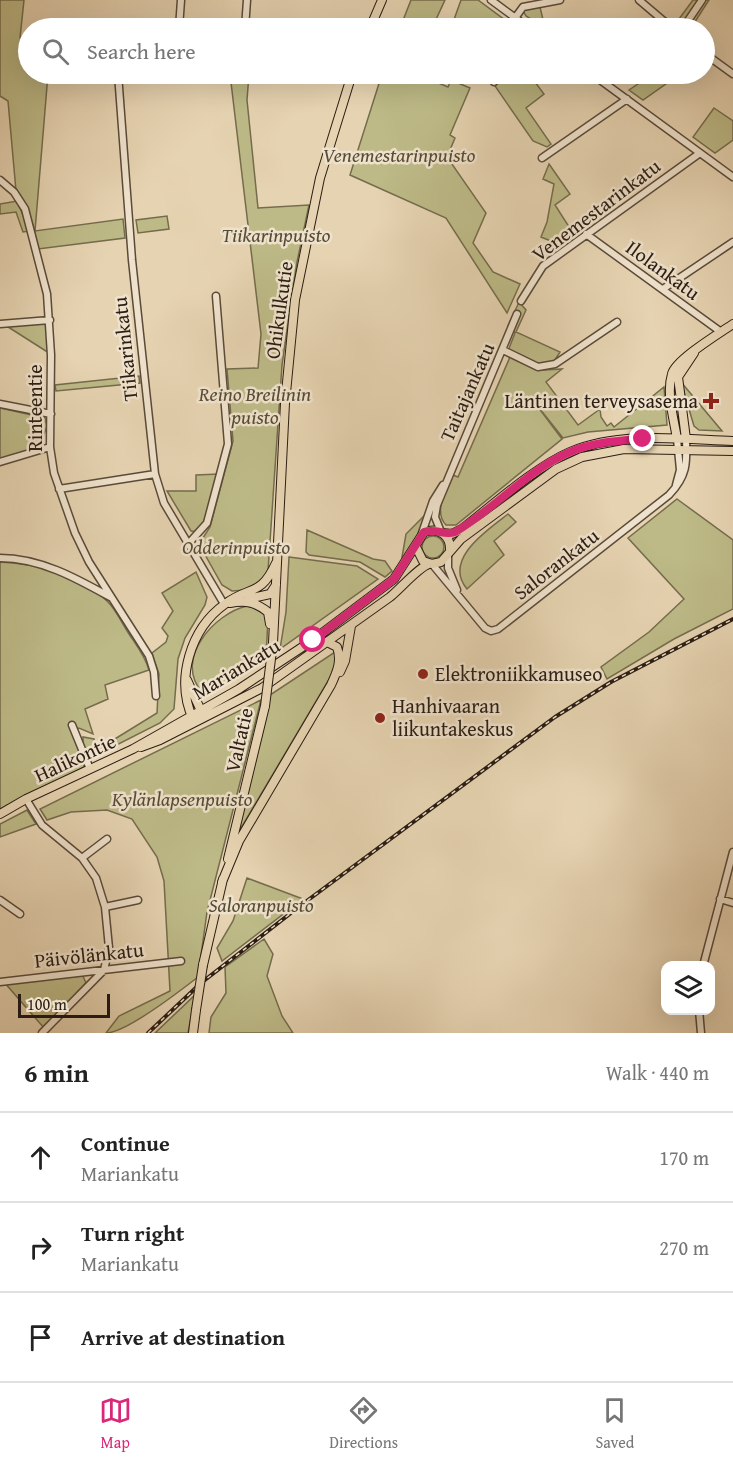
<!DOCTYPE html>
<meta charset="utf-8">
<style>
:root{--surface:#fff;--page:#f6f6f6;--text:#222;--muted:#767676;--line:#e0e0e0;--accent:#db2777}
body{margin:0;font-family:"Gentium Book Plus",serif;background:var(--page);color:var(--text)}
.controls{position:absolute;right:18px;bottom:18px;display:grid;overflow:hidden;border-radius:12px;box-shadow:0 6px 24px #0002}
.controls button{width:54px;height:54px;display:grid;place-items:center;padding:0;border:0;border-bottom:2px solid var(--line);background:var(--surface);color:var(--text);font:30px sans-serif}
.scale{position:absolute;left:18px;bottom:15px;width:92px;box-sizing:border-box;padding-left:6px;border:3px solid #2b1d13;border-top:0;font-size:16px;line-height:21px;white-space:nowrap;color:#2b1d13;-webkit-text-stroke:4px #efe2cc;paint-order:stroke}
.stop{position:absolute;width:18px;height:18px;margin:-14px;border:4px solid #db2777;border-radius:50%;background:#fff}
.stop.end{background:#db2777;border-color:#fff;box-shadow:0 2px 6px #0008}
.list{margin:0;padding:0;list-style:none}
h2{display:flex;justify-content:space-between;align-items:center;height:78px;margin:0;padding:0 24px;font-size:26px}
h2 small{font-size:20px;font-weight:400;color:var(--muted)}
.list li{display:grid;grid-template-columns:39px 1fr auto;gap:18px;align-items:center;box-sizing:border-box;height:90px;padding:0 24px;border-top:2px solid var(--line)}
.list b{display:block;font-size:22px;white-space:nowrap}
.list p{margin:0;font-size:20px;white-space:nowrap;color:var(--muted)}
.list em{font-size:20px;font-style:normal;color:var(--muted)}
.icon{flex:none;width:33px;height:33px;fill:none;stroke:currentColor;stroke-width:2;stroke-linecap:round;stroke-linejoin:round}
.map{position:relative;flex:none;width:733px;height:1033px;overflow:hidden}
.search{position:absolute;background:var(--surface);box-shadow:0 6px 24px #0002;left:18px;right:18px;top:18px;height:66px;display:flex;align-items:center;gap:15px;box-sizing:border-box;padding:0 21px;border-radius:33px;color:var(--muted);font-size:22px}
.sheet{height:348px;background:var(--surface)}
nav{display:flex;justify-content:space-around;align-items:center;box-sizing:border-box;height:84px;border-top:2px solid var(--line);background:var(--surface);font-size:16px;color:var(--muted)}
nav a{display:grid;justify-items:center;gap:3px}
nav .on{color:var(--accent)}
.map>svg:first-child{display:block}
.green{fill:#bdba87;stroke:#746c4d;stroke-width:1.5}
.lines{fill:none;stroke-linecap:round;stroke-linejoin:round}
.minor-casing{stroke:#5a4a3a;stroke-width:9}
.major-casing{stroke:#2b1d13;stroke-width:10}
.minor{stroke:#efe2cc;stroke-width:6}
.major{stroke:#e6d3b1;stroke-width:8}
.rail-casing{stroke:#2b1d13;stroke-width:4}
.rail{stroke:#efe2cc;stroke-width:1.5;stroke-dasharray:4.5;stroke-linecap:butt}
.major-bridge-casing{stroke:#2b1d13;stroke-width:10;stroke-linecap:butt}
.major-bridge{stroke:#e6d3b1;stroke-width:8}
.route{stroke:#db2777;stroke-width:8}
.poi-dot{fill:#8f2418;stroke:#efe2cc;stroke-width:2}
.labels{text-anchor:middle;stroke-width:5;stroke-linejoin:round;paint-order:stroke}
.park-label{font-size:20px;font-style:italic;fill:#574c36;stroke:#efe2cc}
.street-label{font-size:20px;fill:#2b1d13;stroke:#efe2cc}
.poi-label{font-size:20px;fill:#2b1d13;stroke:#efe2cc;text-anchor:start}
</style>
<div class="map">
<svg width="733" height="1033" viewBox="0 0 733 1033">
<rect width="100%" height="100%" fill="#e6d3b1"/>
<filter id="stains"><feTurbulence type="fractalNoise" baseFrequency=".00333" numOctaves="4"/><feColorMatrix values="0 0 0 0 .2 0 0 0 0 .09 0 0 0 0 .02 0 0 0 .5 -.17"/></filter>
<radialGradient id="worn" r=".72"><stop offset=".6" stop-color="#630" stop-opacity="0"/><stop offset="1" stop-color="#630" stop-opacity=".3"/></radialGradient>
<!-- green -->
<path class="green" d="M0,0H24L20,38L28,40V74H48L35,231L123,219L125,238L38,249C35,228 29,208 16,191L8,101L0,96Z
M411,0H445L432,28H400Z
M461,0H478L509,23V28L489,20L485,28H451Z
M693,0H709L691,28H682L668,19H679Z
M540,7L545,28L526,16L522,9Z
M230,74H249L247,100L258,208L309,205L297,262L282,365L268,571L261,584L246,590L232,591L222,585L199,544L210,527L233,441L227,369L258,368L261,334Z
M382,74H417L448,87L451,80L470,88L450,135L455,138L447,157L486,213L473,243L493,272L520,284L507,313L446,218L350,175Z
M500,74H529L544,94L526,108L551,144L547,147L533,141L495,86Z
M653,74H680L643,100L629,90Z
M714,108L733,121V140L715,153L693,137Z
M549,164L570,194L555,205L573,233L558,244L541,237L547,222L554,184L543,179Z
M17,201L30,231L23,232L16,212L0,214V204Z
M167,216L169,229L138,233L136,220Z
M519,302L526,310L516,332L560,352L553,363L539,365L508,351L515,333L508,326Z
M47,322L49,353L5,325Z
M510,357L544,370L562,369L546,382L578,425L600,409L601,417L607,426L611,423L614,427L664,387L667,425L588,432L563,438L532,399L562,439L456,525H446C433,512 446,490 453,475L458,477Z
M139,376L140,383L56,391L55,385Z
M681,382L722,431L699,430L694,426Z
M0,408L45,418L47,426L40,446L0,459Z
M219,474L203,525L198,532L191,531L167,491H196V475Z
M677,499L733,540V609L674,639L607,679L601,667L649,632L684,599L628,538Z
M508,514L516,522L494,541L504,555L467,589C442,559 489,529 508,514Z
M425,515L424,528L401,563L406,534Z
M307,530L373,559L385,561L392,571L385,577L360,562L309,555L306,552Z
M422 547a11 11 0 1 1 22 0a11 11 0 1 1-22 0Z
M289,557L357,566L378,579L280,649L286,612Z
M0,562C34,563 84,577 108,602C117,611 122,624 129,634C137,646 145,656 149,670L105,685L108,699L85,709L93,734L79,728L73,731L84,759V767L0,810Z
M196,572L207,597L205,605L185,638L178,659L174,709L160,723L91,758L83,745V737L94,739L97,750L157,713L159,674L152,653L166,642L168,636L162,628L173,611L162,593Z
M247,606L261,610L268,619L266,658L221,685L202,692C173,659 215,613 247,606Z
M335,652L337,662L331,676L238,833L270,695Z
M261,700L207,912L198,977C180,991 126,1033 106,1033L119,1016L170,991L164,881L157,857L132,819L107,810L71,812L47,820L40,809Z
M27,810L36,824L0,837V824Z
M247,878L303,899L222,961L217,948L233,921Z
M264,939L273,954L267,976L282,1016L293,1033H209L211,1017L226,993L225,967Z
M82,974L86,983L44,1028L4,982Z
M195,995L188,1033H155Z"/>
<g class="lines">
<!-- minor casing -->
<g class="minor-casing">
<path id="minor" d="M491,0L529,28
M639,0L672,28
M515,18L523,7L560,0
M179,28L181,0
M245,28L247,0
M683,28L702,0
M704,53L733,74
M118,74L132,260L155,474L164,503L224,604
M592,74L733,177
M494,82L498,74
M542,158L627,99
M0,180L14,192L25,209L47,294L51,355L50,447L54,473L75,533L89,562L149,656L154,672L156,696
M586,234L721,332
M663,289L733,242
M521,301L543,266L700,153
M0,324L50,320
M503,350L538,367L555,364L617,322
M0,404L51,414
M0,462L50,447
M676,485L680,470L677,439
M59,489L155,474
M441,532L435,517L437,505L517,314
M422,533L433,501L443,485
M189,543L207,523L228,444L216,296
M448,556V568L457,590
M0,558C40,558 76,578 110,597
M432,564L485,628L491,631L498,629L669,495C687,476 687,464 686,439
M72,725L90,769
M26,799L42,825L82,858L96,878L105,907L109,948L104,970L42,1033
M82,858L107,839
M720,899L733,903
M0,900L20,914
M105,907L138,900
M703,966L733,852
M0,982L181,961
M699,1010L701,1033"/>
</g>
<!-- major casing -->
<g class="major-casing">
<path id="major" d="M370,28L382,0
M677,439C674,419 666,393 672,374C675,360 720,333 733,324
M686,439L678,377L694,353
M443,533L452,534L462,529C493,505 535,467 570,452C620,431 680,439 733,441
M416,547L423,561L432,564L441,562L461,539L556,469L582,457L624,449L733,451
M248,599L270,594L276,585
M230,603C246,600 255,602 268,612L270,624
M273,643L285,403L295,300L320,178L352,74
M340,672L345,661L351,626
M187,680L202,713
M193,719C175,680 190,629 225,604C250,585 260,598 276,563
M141,747L160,740L262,688L390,597C400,589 419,567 429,564
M0,814L26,799L133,749L239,689L313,640L394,579L424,532C439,527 451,535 450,551
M228,859L265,706
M222,882L239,841L331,685C337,672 342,661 337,647L327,642
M203,965L223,879
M193,1033L196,1010"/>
</g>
<!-- minor -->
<use href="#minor" class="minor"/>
<!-- major -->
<use href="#major" class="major"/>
<!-- rail casing -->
<g class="rail-casing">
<path id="rail" d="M148,1033L201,983L300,906L555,717L611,682L733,619"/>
</g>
<!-- rail -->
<use href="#rail" class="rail"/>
<!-- major-bridge casing -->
<g class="major-bridge-casing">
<path id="major-bridge" d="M265,706L273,643
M196,1010L203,965"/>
</g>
<!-- major-bridge -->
<use href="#major-bridge" class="major-bridge"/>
</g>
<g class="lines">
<!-- route -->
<path class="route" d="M313,640L394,579L424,532C436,528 444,536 455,532C495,509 527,470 570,452C593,442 618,441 643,439"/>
</g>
<!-- markers -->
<g class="poi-dot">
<path d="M708 392h6v6h6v6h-6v6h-6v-6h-6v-6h6z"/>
<circle cx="423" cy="674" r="6"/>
<circle cx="380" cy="718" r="6"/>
</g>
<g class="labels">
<!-- park labels -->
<g class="park-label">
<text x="399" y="162">Venemestarinpuisto</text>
<text x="276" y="242">Tiikarinpuisto</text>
<text x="255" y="401">Reino Breilinin<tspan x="255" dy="23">puisto</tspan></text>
<text x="236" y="554">Odderinpuisto</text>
<text x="182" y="806">Kylänlapsenpuisto</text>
<text x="261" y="912">Saloranpuisto</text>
</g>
<!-- street labels -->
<g class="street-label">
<text transform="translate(596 210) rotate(-37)" y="7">Venemestarinkatu</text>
<text transform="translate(663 270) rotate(36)" y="7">Ilolankatu</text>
<text transform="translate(279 310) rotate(-82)" y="7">Ohikulkutie</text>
<text transform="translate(125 349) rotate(-96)" y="7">Tiikarinkatu</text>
<text transform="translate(467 392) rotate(-66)" y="7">Taitajankatu</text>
<text transform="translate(35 408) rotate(-90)" y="7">Rinteentie</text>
<text transform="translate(556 564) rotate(-38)" y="7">Salorankatu</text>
<text transform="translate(236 669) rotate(-31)" y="7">Mariankatu</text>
<text transform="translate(239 740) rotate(-77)" y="7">Valtatie</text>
<text transform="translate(75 758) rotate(-25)" y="7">Halikontie</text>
<text transform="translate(89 955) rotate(-6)" y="7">Päivölänkatu</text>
</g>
<!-- poi labels -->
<g class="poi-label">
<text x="698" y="408" text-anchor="end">Läntinen terveysasema</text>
<text x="435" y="681">Elektroniikkamuseo</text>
<text x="392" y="713">Hanhivaaran<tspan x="392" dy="23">liikuntakeskus</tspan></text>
</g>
</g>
<rect width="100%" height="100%" filter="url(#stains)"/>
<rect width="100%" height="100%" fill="url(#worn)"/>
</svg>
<div class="controls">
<button><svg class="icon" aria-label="layers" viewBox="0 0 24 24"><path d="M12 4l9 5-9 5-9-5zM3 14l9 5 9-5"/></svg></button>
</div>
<div class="scale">100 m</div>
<div class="stop" style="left:313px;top:640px"></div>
<div class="stop end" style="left:643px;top:439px"></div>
<div class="search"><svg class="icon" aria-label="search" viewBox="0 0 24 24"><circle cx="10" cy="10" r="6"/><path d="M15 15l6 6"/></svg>Search here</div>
</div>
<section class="sheet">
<h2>6 min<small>Walk · 440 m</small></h2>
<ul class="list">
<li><svg class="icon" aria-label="ahead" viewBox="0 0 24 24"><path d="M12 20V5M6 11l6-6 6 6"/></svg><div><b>Continue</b><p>Mariankatu</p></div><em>170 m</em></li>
<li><svg class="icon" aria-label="right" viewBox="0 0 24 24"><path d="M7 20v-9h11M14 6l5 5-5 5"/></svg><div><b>Turn right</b><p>Mariankatu</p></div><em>270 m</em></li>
<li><svg class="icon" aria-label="arrive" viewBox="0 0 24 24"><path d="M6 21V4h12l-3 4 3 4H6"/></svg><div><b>Arrive at destination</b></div></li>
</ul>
</section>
<nav>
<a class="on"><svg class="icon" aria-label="map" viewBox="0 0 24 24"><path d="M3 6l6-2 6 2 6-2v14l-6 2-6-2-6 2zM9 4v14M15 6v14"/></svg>Map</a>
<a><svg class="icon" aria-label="directions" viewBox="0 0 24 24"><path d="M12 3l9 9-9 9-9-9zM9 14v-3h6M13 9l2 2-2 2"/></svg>Directions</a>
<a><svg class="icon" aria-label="saved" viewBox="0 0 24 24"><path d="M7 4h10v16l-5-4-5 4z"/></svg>Saved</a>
</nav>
